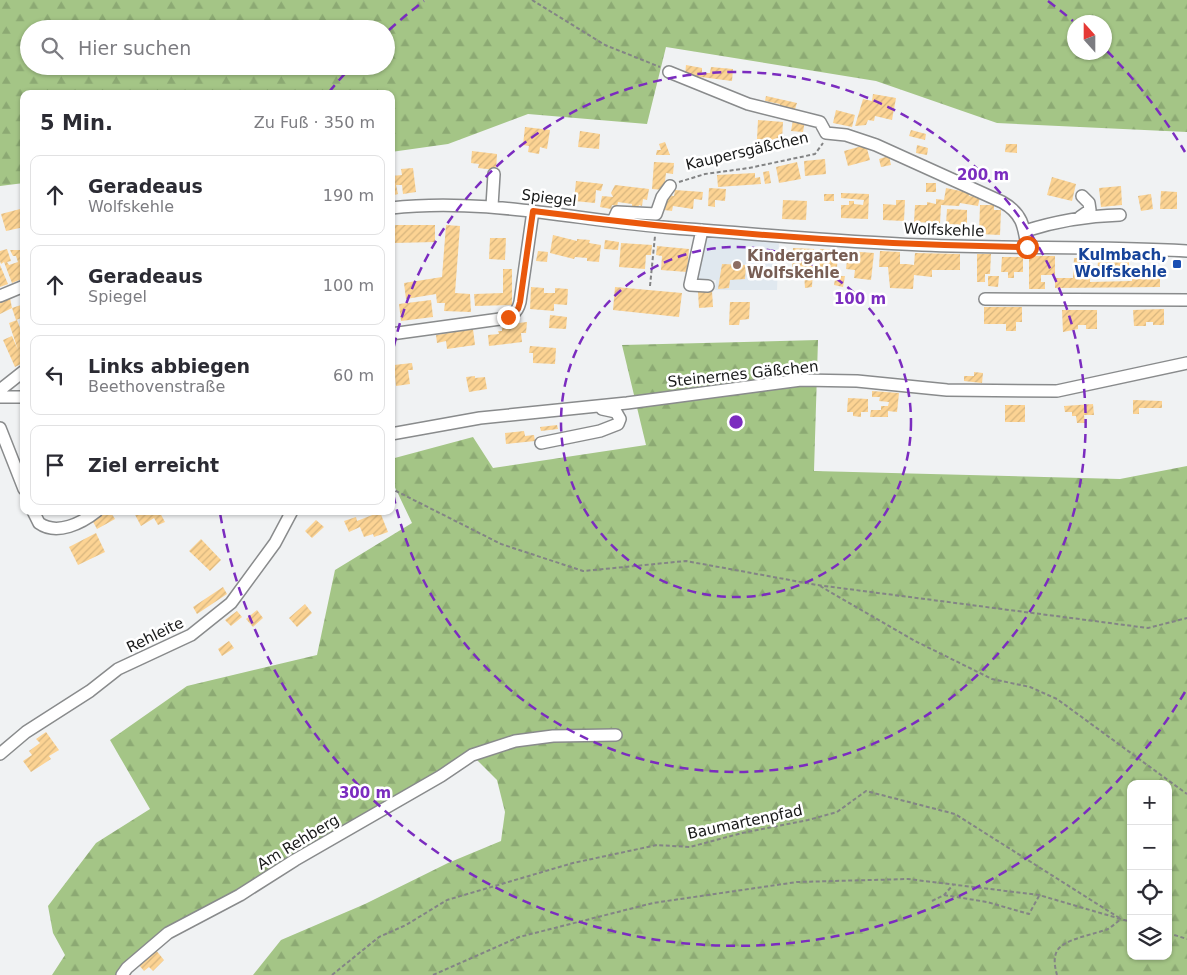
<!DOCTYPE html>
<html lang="de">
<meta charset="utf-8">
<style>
:root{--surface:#fff;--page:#f7f7f7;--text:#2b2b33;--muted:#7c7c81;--line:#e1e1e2}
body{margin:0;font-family:"DejaVu Sans",sans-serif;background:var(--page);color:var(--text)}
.controls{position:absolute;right:15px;bottom:15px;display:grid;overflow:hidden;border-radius:10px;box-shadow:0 1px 4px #0004}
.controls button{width:45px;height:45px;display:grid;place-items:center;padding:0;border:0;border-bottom:1px solid var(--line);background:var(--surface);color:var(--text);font:25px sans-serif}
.compass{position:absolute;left:1067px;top:15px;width:45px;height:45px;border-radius:50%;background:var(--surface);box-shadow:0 1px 4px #0004;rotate:339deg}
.stop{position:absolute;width:15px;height:15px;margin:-11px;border:4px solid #ea580c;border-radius:50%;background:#fff}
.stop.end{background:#ea580c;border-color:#fff;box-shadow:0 1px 5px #0008}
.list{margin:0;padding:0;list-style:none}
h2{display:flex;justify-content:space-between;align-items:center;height:65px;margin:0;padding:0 20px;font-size:21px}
h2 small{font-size:16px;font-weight:400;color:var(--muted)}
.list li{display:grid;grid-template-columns:32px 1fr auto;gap:15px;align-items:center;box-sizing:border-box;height:80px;margin:0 10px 10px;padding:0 10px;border:1px solid var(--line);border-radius:10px}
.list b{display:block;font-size:19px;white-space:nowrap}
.list p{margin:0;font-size:16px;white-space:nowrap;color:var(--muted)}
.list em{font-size:16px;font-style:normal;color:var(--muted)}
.icon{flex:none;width:28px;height:28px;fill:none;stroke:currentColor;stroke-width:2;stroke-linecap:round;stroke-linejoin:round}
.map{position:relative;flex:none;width:1187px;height:975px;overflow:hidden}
.search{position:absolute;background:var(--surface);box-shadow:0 1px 4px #0004;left:20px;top:20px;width:375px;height:55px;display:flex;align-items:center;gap:12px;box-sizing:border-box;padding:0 18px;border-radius:28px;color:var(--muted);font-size:19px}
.panel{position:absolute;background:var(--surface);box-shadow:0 1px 4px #0004;left:20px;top:90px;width:375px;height:425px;border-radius:10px}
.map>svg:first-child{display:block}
.built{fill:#e0e8ef}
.forest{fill:url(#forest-firs);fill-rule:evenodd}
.building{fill:url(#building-hatch)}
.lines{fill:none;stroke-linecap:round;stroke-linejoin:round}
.minor-casing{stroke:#898b8c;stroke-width:14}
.path{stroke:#838485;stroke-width:2;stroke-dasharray:4 2.5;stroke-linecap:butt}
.minor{stroke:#fff;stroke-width:11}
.route{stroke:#ea580c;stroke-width:6}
.ring{fill:none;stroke:#7b2cbf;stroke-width:2.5;stroke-dasharray:9 6}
.transit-dot{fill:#1a4fb4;stroke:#fff;stroke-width:2}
.education-dot{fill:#8d6e63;stroke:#fff;stroke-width:2}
.labels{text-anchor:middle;stroke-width:5;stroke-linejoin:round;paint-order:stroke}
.street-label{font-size:15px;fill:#181919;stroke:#fff}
.transit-label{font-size:15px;font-weight:bold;fill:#164399;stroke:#fff;text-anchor:end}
.education-label{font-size:15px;font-weight:bold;fill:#785e54;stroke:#fff;text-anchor:start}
.centre{fill:#7b2cbf;stroke:#fff;stroke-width:2.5}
.ring-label{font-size:15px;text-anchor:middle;font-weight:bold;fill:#7b2cbf;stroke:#fff;stroke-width:5;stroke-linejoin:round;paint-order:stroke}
</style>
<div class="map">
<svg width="1187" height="975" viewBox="0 0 1187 975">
<defs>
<pattern id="forest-firs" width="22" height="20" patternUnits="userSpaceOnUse" patternTransform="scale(1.25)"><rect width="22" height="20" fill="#a4c586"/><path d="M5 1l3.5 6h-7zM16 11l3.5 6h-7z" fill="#8ca973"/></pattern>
<pattern id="building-hatch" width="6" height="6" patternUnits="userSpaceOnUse" patternTransform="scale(1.25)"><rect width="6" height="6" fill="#fcd393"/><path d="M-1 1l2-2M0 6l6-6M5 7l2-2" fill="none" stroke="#d7b57e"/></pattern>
</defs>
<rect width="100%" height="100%" fill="#f0f2f3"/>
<!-- built -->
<path class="built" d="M708,237L779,241L777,290H715L716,280L694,279L703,240Z"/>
<!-- forest -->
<path class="forest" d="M0,0H1187V132L997,123L876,81L666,47L647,124L528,114L448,144L391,152V94H24V183L0,186ZM1074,22H1104V52H1074ZM29,29H386V66H29Z
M818,340L814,471L1120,479L1187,466V975H253L281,940L365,904L448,863L501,841L505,812L497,780L472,755L168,933L122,975H52L65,955L53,933L48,906L96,843L150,809L110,740L187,686L317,655L335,570L412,523L391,479V459L473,437L493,468L646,445L622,345ZM1131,784H1168V956H1131Z"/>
<!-- building -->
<path class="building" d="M686,65L702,68V73H710L711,67L733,69L732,81L685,75Z
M873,94L896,98L892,120L875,116L874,121L868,120L866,125L855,126L863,99L872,101Z
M766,96L797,103L794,112L779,109L780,104L765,101Z
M836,110L855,115L852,127L833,123Z
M758,120L783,122L782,140L757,139Z
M793,120L805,121L803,132L791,131Z
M525,127L550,130L547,149L540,147L539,154L528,152L529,146L523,145Z
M911,130L926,134L925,140L909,136Z
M580,131L600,134L599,149L578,147Z
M665,142L670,155H656L657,150H661L659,144Z
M1006,144H1017V153L1005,152Z
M866,145L870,160L848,166L844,151Z
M917,145L928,148L927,155L916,153Z
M472,151L497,154L496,170L478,168L479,164L471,163Z
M889,156L891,165L881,167L879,159Z
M825,159L826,174L805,176L804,161Z
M654,162L674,163L673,174L666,173L664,190L652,189Z
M797,162L801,179L779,183L776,167Z
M413,168L416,192L403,194L402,185H396L398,194L391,196V176L402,175L401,169Z
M769,171L771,183L765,184L763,172Z
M755,173V178L760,177L761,184L718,187L717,175Z
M1052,177L1076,184L1072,201L1047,195Z
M576,181L603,184L601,191L596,190L595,203L574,201Z
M926,183H936V192H926Z
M615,185L649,189L647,200L643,199L642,206L639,205L638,208L632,207V204L618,202L617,206L612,205L611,209L600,207L602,196L613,197L611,193Z
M1121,186L1122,205L1101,207L1099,188Z
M709,188L726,189L725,201L715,200V207L708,206Z
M946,188L970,193L969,196L980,197L978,206L960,203L959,206L941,205L940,223L914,222L915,205H927V202L936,204V199L944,200Z
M675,190L703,192L702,200L694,199L693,209L673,206L672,211L664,210L666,195L674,196Z
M1161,191L1177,192V209H1160Z
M841,193L869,194L868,219L841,218V205H849V201H854V204L863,205L864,200L841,198Z
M824,194H834V201H824Z
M1151,194L1153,209L1141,211L1138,196Z
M783,200L807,201L806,220L782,219Z
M896,200H905L904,221L883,220V204L896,205Z
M980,205H994V210H1001L1000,235L979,234Z
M24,208V227L6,231L1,214Z
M947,209L967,210V225L946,224Z
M394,225H435V242L394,243Z
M446,225L460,226L455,293L470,294L471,312L444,311L445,303H437L436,294L406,299L404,283L442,277Z
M553,235L577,241V239L590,240L589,243L601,245L599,262L587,261V258L575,257L574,259L550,253Z
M490,238H506L505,260L489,259Z
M605,240L619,242L618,250L604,249Z
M621,243L652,245L651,255H646L645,269L619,267Z
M657,246L689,249L687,272L661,270L662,256L656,255Z
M793,248L814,249L812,287L805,288L804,273L792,272Z
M7,249L11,261L7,262L9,265L18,262L16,256H13L10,250H24V278L12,283L4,262L1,264L0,261V251Z
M820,249L838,250L837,268L840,269L839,276H845L843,287L834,285L836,273L819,272Z
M538,251L548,252L547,262L536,261Z
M848,251L874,253L871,280L854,278L855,270L846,269Z
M880,251L900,252V264H907L914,265L915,253L960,254V270H932V277L914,275L913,289L890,288L888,267H879Z
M977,254H991L990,274H985V282H977Z
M1029,256H1055V275H1041V282H1045V289H1029Z
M1002,257H1023V272H1014V278H1008V272H1001Z
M1074,258H1090V282L1132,281V277H1142V273H1160V287L1055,288V278H1073Z
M1098,260H1129V275H1097Z
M722,264L746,265L745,279L730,280L729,288L718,289Z
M0,265L8,284L0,287Z
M503,269H512V305L475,306L474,294L503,293Z
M988,276H999L998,287L988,286Z
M531,287L544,288V293H555V288L568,289L567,305L554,304V311L530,309Z
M615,287L682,293L679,317L613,310Z
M712,291L713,307L699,308L698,292Z
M10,298L12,308L24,304V317L16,320L12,308L0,314V302Z
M431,300L433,317L401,321L399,304Z
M730,302H750L749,319L740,320L739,325H729Z
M984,307H1022V322H1016V331H1006V324H984Z
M1164,309V325H1153V322H1146V326H1134L1133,310Z
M1062,310H1097V329H1086V325H1078V329L1063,332Z
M550,315L567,317L566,329L549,328Z
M17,320L24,338V359L22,360L23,363L15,367L3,340L12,336L18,350L9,323Z
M527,322L526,333H521L522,342L489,346L488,335L499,334L498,331H502V325Z
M473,329L475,345L447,349L446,341L437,343L436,335Z
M530,346L556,348L555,364L533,363V353H529Z
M412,363L413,370H408L410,384L396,386L394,365Z
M974,372L983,373L982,383L964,381V376H974Z
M475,376V378L485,377L487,389L469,392L466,377Z
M872,391L899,393L897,412L888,411V417H870L871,410H881V406H888L889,402L879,401L880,397H872Z
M848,398L868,399V412H861V417L853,416V412H847Z
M1133,400L1162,401V408H1139V414H1133Z
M1093,404L1094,415H1084L1085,423H1077L1076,416H1072V412H1065L1064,406Z
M1005,405H1025V422H1005Z
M557,425L558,429L541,431L540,427Z
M524,431L525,436L534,435L535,441L506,444L505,433Z
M110,511L115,519L97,529L92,520Z
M133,511H159L165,522L158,525L154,518L141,526Z
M380,512L388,532L374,537L373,534L364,537L360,527L349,532L344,521L356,517L357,521Z
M316,520L324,527L312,538L305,531Z
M96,533L105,552L78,565L69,547Z
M201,539L221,560L210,571L189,551Z
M223,587L227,594L197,614L193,607Z
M305,604L312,613L297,627L289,618Z
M257,610L263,618L253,627L246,619Z
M237,611L242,617L231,626L225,620Z
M229,641L234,648L222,656L218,649Z
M46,732L59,750L49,756L51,759L31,772L23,761L32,755L29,751L40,743L36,739Z
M155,949L164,960L153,971L149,967L144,971L138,964Z"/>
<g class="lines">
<!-- minor casing -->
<g class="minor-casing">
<path id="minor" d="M669,72L748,104L820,122L826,133L846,135L876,145L1002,202C1022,213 1024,226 1027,247
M492,206L494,174
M391,208C487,197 579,221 674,228C757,234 840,242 922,245C1011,249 1099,246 1187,251
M1080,217L1090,210L1089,203L1082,196
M613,221L617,212L656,214L662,197L670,186
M702,230L690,285L708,286
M1025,231C1056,221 1087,216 1120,215
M0,296L24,286
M985,299L1187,300
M391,334L500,319C511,316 517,314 520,302L533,211
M0,390L24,371
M0,397H24
M0,428L24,489
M391,434L480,418L627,403L801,380L857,381L947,390L1057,391L1187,363
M541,443L600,431L618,424L620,419L616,412L602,409
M33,511L39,523C57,536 82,523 97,511
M0,754L26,732L90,691L118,669L191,635L231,603L275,543L292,511
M122,975L127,968L168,933L240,895L295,860L441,776L472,755L515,741L553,736L616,735"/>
</g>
<!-- path -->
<path class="path" d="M532,0L605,45L660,67
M679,182L705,174L749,168L815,154L823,143
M650,286L655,236
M391,486L396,491L501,544L583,571L686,561L817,585L1148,628L1187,618
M820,586L915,641L992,679L1030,687L1057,699L1187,794
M944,895L987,902L1029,914L1039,896
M932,901L944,895L953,885
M1168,933L1187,939
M332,975L379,937L406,925L447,900L573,863L657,845L690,847L742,833L808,820L837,812L866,791L955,814L1121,919
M433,975L519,937L653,903L797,882L908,879L1039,895L1131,922
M1057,975C1055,968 1053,958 1057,951C1063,939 1096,934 1108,929C1113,926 1117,922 1121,919"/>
<!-- minor -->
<use href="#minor" class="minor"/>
</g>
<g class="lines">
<!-- route -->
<path class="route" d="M508,317L518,309L520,302L533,211C697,232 861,245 1027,247"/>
</g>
<!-- distance rings -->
<g class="ring">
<circle cx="736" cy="422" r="175"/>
<path d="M391 361A350 350 0 1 1 391 483"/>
<path d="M1185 692A524 524 0 0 1 220 513M329 92A524 524 0 0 1 350 68M389 30A524 524 0 0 1 424 1M1048 1A524 524 0 0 1 1073 21M1107 51A524 524 0 0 1 1185 152"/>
</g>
<!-- markers -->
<rect class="transit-dot" x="1172" y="259" width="10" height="10" rx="2.5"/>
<circle class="education-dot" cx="737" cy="265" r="5"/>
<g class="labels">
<!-- street labels -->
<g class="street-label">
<text transform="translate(747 151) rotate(-13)" y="5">Kaupersgäßchen</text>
<text transform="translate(549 198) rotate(7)" y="5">Spiegel</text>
<text transform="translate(944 230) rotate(2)" y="5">Wolfskehle</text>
<text transform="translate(743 374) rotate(-6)" y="5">Steinernes Gäßchen</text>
<text transform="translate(155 635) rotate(-26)" y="5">Rehleite</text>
<text transform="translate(745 822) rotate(-12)" y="5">Baumartenpfad</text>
<text transform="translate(298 842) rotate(-31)" y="5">Am Rehberg</text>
</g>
<!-- transit labels -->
<g class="transit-label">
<text x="1167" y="260">Kulmbach,<tspan x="1167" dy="17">Wolfskehle</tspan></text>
</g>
<!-- education labels -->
<g class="education-label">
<text x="747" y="261">Kindergarten<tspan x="747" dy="17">Wolfskehle</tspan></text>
</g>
</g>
<circle cx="736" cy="422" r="8" class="centre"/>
<g class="ring-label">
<text x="983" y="180">200 m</text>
<text x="860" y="304">100 m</text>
<text x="365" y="798">300 m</text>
</g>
</svg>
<div class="controls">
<button>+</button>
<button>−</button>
<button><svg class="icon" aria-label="locate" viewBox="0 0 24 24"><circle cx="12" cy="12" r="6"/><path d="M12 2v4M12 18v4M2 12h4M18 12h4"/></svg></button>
<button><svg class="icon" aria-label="layers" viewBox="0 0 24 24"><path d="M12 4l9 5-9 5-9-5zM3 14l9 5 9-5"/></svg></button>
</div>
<svg class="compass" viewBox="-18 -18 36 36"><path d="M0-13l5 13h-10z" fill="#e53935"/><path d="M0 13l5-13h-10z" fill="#7c7c81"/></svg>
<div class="stop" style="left:1027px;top:247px"></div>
<div class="stop end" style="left:508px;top:317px"></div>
<div class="search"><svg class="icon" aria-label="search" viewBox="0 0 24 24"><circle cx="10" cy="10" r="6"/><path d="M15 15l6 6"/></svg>Hier suchen</div>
<section class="panel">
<h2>5 Min.<small>Zu Fuß · 350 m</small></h2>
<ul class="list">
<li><svg class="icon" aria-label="ahead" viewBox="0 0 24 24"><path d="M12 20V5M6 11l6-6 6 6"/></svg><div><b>Geradeaus</b><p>Wolfskehle</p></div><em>190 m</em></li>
<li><svg class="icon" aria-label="ahead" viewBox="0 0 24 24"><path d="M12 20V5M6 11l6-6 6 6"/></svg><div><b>Geradeaus</b><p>Spiegel</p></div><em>100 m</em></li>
<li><svg class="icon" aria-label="left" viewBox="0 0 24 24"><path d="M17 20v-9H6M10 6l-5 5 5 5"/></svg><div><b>Links abbiegen</b><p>Beethovenstraße</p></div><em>60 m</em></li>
<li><svg class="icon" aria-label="arrive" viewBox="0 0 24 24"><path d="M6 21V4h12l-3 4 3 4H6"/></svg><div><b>Ziel erreicht</b></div></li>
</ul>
</section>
</div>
